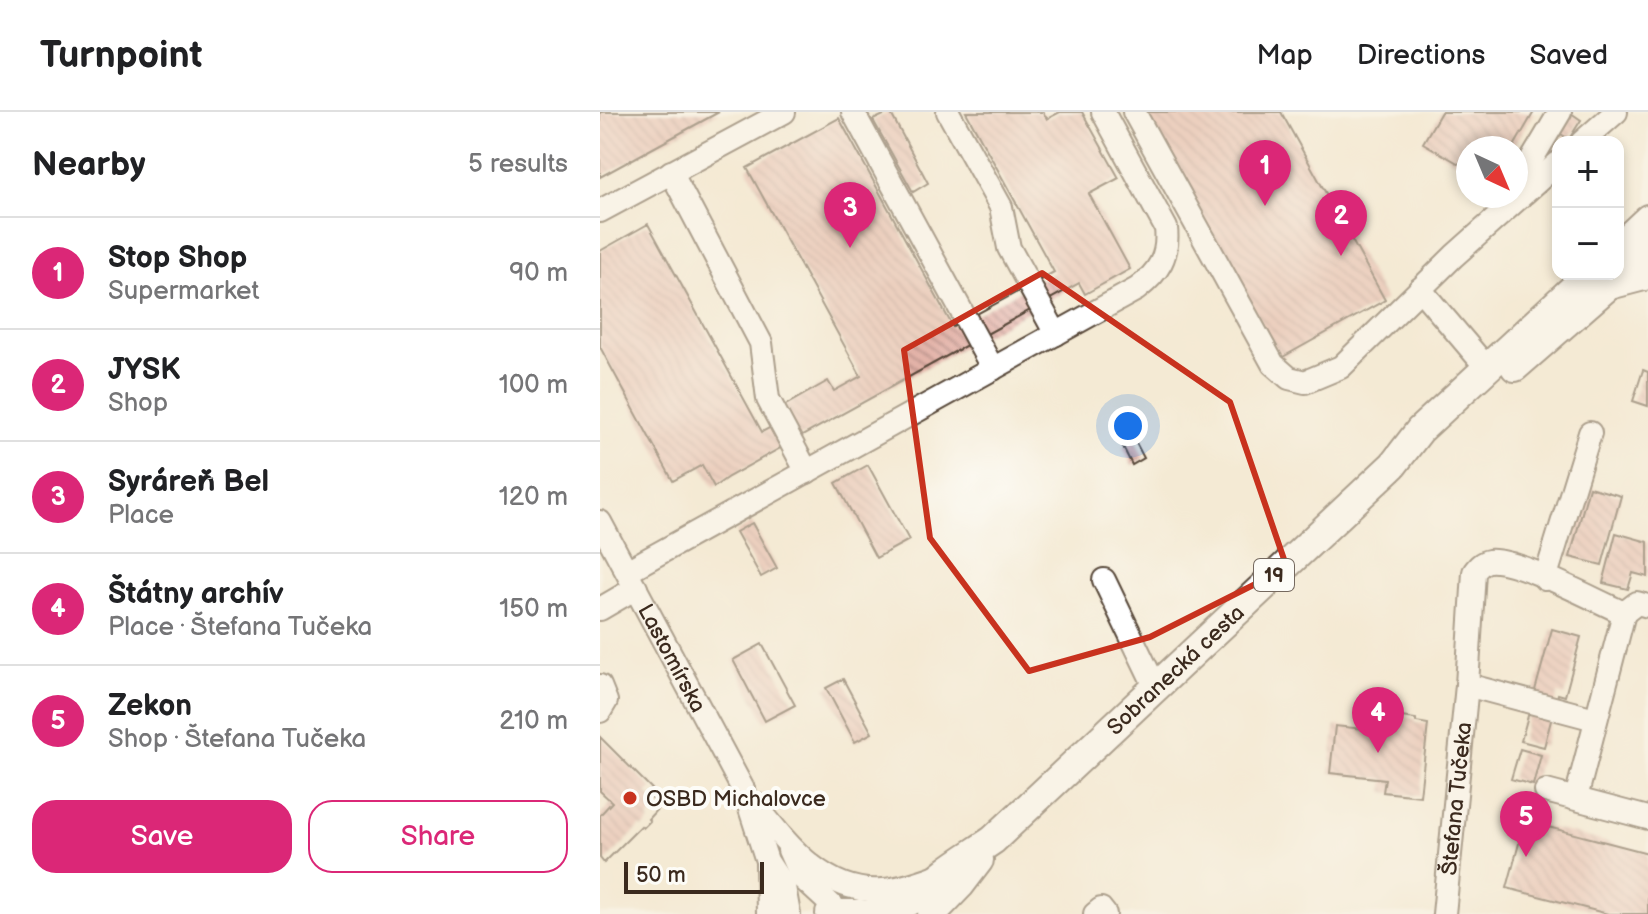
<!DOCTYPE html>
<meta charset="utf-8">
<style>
:root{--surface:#fff;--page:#f6f6f6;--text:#202124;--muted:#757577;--line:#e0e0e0;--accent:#db2777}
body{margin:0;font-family:"Balsamiq Sans",sans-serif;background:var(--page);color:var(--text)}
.controls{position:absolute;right:24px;top:24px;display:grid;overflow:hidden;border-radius:16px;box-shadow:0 4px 12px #0003}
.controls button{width:72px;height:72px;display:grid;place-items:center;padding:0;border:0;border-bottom:2px solid var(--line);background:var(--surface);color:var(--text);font:40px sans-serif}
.compass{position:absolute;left:856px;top:24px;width:72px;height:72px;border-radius:50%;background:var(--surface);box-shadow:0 4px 12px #0003;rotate:136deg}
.scale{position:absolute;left:24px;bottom:20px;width:140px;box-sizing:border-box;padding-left:8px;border:4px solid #3b2a1e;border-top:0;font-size:22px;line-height:28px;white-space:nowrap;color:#3b2a1e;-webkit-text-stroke:6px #fdfcf7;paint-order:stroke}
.you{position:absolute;left:528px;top:314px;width:28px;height:28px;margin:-20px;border:6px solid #fff;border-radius:50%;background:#1a73e8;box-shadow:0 0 0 12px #1a73e833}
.badge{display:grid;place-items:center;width:52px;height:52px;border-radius:50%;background:var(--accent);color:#fff;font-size:26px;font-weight:700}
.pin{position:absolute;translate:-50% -66px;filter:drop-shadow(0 2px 4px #0008)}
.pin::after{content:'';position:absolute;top:42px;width:28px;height:24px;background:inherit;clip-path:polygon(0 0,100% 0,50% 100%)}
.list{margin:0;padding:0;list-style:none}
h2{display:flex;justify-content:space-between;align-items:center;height:104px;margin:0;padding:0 32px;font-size:34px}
h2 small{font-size:26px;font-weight:400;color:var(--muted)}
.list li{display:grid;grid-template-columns:52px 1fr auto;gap:24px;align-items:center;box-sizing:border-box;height:112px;padding:0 32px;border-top:2px solid var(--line)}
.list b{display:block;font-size:30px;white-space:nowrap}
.list p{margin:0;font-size:26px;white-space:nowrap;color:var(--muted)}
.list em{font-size:26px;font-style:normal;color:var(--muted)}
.actions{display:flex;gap:16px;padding:24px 32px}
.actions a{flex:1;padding:18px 0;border:2px solid var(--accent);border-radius:24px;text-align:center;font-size:28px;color:var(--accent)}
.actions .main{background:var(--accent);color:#fff}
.map{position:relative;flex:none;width:1048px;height:802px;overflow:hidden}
header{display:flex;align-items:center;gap:48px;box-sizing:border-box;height:112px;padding:0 40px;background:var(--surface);border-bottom:2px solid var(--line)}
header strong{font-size:38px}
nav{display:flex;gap:44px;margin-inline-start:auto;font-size:28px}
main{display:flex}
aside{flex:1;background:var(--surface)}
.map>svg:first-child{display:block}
.building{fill:url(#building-back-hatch)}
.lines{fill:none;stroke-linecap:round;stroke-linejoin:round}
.minor-casing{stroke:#574739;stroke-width:26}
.major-casing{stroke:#574739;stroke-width:32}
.minor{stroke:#fff;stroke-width:22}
.major{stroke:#fff;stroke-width:28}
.marked{fill:none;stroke:#c8321e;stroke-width:6;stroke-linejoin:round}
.poi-dot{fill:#c8321e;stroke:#fdfcf7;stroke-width:3}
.labels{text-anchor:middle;stroke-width:8;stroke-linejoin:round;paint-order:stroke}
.shield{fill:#fdfcf7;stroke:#75695f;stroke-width:2}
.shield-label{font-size:20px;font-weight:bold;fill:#3b2a1e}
.street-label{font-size:22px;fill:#3b2a1e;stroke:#fdfcf7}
.poi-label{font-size:22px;fill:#3b2a1e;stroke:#fdfcf7;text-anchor:start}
</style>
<header>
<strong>Turnpoint</strong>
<nav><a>Map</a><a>Directions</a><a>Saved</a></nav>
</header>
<main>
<aside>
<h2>Nearby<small>5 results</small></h2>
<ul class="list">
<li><span class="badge">1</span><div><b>Stop Shop</b><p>Supermarket</p></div><em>90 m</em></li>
<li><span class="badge">2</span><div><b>JYSK</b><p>Shop</p></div><em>100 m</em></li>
<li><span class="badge">3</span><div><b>Syráreň Bel</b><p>Place</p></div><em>120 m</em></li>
<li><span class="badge">4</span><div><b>Štátny archív</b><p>Place · Štefana Tučeka</p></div><em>150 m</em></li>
<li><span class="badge">5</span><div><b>Zekon</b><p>Shop · Štefana Tučeka</p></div><em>210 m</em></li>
</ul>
<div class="actions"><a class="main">Save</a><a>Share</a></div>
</aside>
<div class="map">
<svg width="1048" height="802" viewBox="0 0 1048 802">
<defs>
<pattern id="building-back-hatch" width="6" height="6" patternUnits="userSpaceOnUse" patternTransform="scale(2)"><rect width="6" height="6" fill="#e2b0a6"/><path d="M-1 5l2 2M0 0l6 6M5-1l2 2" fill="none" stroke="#b88f87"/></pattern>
</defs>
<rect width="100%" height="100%" fill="#fdfcf7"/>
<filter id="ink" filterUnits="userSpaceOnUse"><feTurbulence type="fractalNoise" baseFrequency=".0125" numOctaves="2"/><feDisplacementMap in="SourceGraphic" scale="16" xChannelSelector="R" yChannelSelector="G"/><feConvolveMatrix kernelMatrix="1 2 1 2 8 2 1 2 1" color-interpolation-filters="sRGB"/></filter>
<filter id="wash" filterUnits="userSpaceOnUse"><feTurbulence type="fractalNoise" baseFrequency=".006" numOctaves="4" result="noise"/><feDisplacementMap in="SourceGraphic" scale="32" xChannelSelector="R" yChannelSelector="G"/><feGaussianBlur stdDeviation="1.8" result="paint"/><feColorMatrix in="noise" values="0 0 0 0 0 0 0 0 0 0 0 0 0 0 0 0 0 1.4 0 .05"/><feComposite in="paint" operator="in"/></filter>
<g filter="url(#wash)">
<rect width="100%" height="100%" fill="#f4ead4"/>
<g id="blocks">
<!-- building -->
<path class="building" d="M0,0H119L0,65Z
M290,0L328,71L313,80L273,8Z
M366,0H443L447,7L460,0H482L519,66L489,82L530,157L485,182L479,171L128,365L114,375L102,353L73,369L0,235V139L48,112L162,320L190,305L184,294L228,269L234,279L261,264L147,56L239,6L353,215L454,160Z
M544,0H681L785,188L681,246Z
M841,0H934L913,36H868V57L823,31Z
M971,1L981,8L969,27L959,21Z
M1043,258L1048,260V294L1033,289Z
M535,329L544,346L532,353L523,335Z
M268,353L309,428L276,446L236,371Z
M989,375L1021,384L1002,453L970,445Z
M152,411L177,456L161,465L136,420Z
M1016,421L1048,430V465L1033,461L1028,477L1003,471Z
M952,517L981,525L965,584L958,582L944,635L921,629Z
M162,532L195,593L165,609L133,548Z
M243,567L272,621L255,630L226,576Z
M794,604L816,607V610L828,612L820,684L783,680L785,667L730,661L735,614L792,620Z
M0,625L52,677L47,682L60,694L48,707L50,709L43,716L41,714L4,751L0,746V703L12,690L0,679Z
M920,637L941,643L933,673L911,667Z
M925,709L1048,741V802H1008L907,776Z"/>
</g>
</g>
<g filter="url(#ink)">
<use href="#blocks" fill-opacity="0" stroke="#574739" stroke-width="2"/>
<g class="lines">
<!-- minor casing -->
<g class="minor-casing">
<g id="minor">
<path d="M253,0L393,257"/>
<path d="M348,0L401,95L409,136L456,222"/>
<path d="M534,0L673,252L689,266L705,270L741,255L854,144L958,51"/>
<path d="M982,30L1016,0"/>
<path d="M71,60L161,231L168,287L207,360"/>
<path d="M916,84L925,59L960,0"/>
<path d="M0,99L184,0"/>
<path d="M820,177L887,256"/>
<path d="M1006,177L1048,166"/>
<path id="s1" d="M0,410L145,681L167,749L184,775L189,802"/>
<path d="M27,459L537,177C559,160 569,144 566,116L503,0"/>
<path d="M945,467L990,321"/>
<path d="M504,468L555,574"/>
<path d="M0,497L36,476"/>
<path d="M867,573L995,607"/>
<path d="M0,574L6,589L0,599"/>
<path d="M946,679L1048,706"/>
<path d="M976,686L1024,501"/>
<path d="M155,692C187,732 225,783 283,778C301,777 319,770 337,764"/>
<path d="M189,738L201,765L239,800"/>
<path d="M167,750L168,802"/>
<path d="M495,802L501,797L505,802"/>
<path id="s2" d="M844,802L867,573L874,460C878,455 882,450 889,449C917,446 996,489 1024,501L1037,491L1048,494"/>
</g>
</g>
<!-- major casing -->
<g class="major-casing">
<g id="major">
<path d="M1018,135L1048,107"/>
<path d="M915,255L1048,139"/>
<path d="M230,802H261"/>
<path id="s3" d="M269,802C312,796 315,784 346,760C360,749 377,739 393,728L793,353L820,318L989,162"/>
<path d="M332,802L360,773L379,748"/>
</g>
</g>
<!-- minor -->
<use href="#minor" class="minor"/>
<!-- major -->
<use href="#major" class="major"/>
</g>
</g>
<!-- marked area -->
<path d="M0 0H1048V802H0ZM442,161L630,290L687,456L550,525L429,559L330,426L304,238Z" fill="#f4ead4" fill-opacity=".55" fill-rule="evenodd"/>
<path class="marked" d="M442,161L630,290L687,456L550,525L429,559L330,426L304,238Z"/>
<!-- markers -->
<circle class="poi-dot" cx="30" cy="686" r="8"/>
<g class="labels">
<!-- shield labels -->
<rect class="shield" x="654" y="447" width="40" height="32" rx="6"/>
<g class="shield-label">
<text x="674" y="470">19</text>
</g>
<!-- street labels -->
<g class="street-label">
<text dy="8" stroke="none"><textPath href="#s1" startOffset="154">Lastomírska</textPath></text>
<text dy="8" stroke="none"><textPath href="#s3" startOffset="396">Sobranecká cesta</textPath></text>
<text dy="8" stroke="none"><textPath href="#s2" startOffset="116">Štefana Tučeka</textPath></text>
</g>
<!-- poi labels -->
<g class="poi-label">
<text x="46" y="694">OSBD Michalovce</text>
</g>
</g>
</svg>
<div class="controls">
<button>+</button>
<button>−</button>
</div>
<svg class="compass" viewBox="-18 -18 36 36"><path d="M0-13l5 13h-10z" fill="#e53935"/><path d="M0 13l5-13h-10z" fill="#757577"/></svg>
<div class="scale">50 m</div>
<div class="you"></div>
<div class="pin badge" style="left:665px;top:94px">1</div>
<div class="pin badge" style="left:741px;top:144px">2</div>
<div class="pin badge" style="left:250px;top:136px">3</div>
<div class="pin badge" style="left:778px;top:641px">4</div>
<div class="pin badge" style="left:926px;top:745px">5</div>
</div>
</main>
